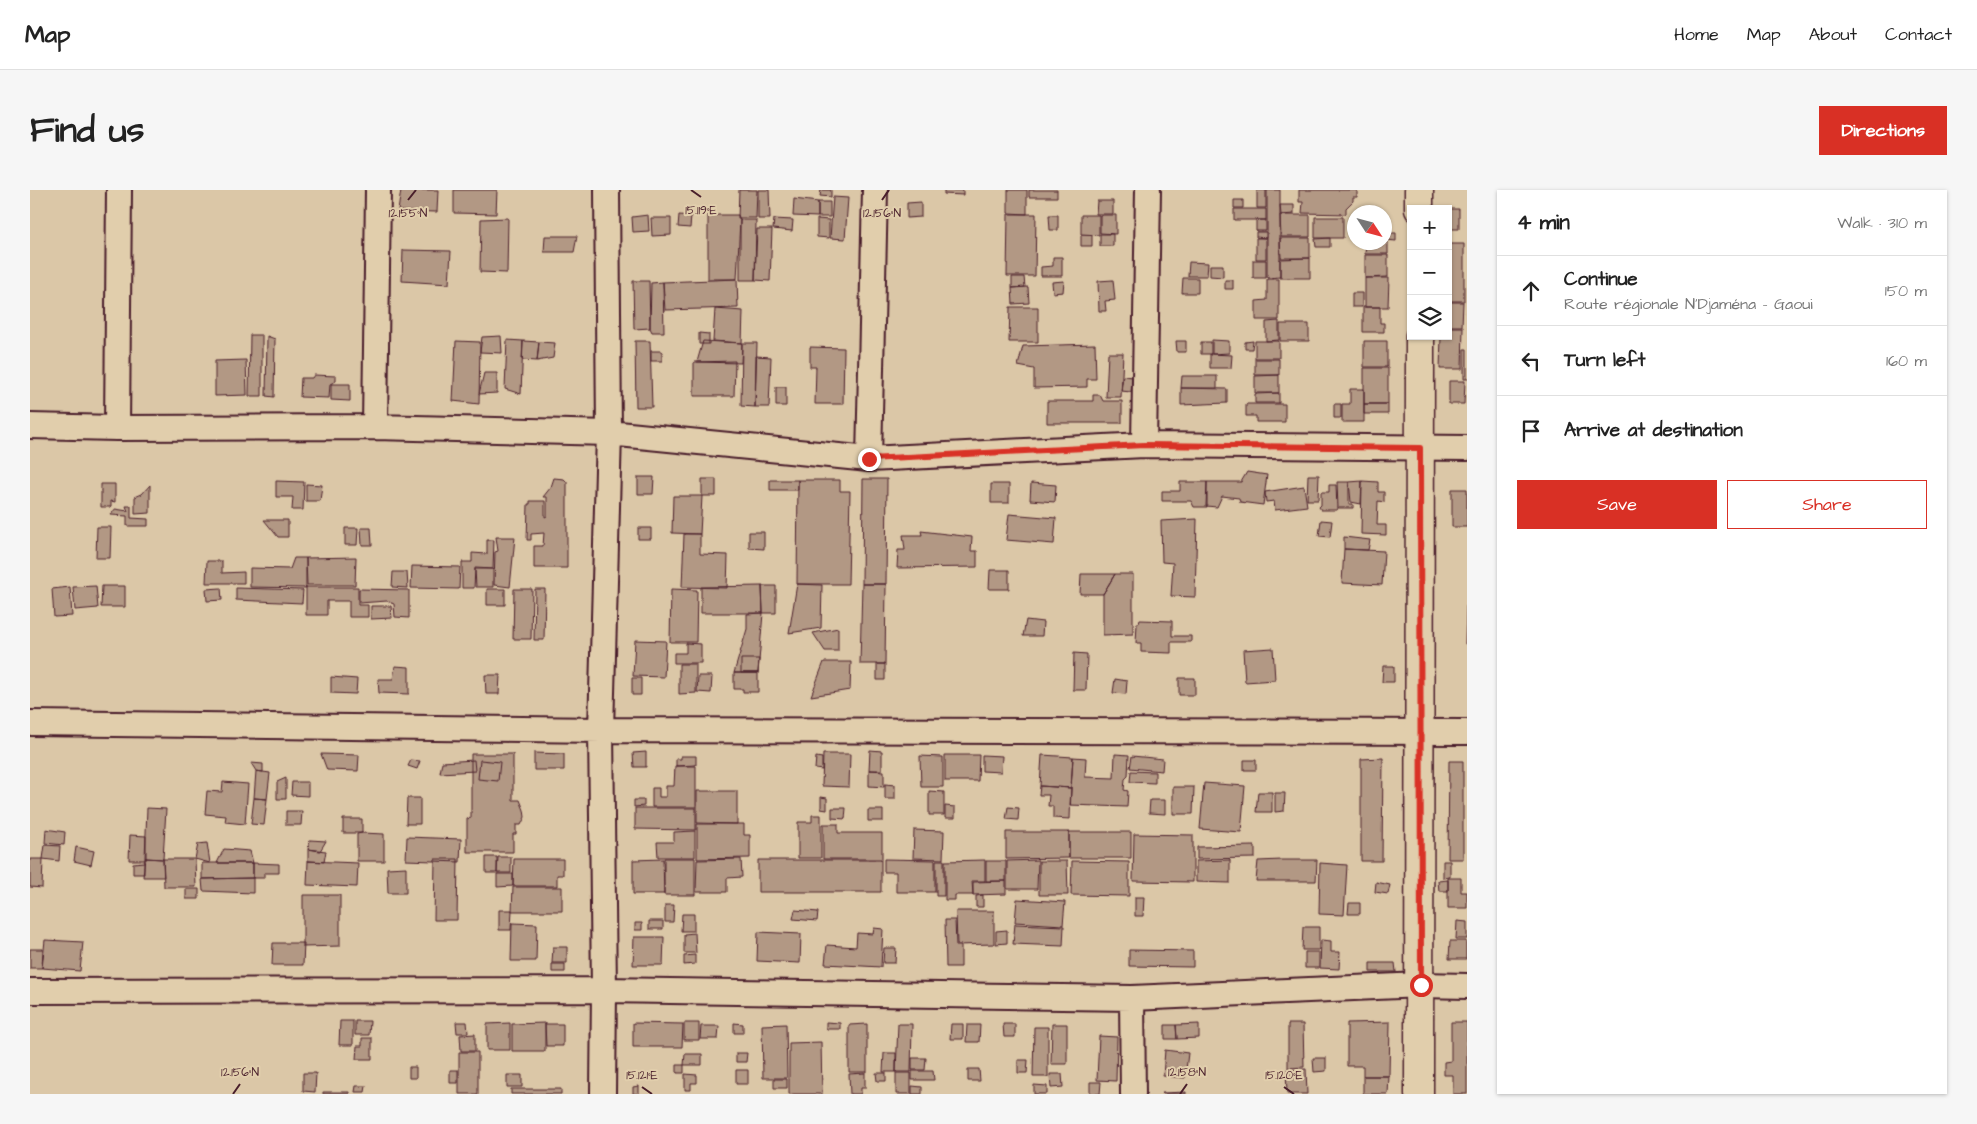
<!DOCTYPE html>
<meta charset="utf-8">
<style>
:root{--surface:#fff;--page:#f6f6f6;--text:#222;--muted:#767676;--line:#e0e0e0;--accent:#d93025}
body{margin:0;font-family:"Architects Daughter",sans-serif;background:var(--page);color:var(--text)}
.controls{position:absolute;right:15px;top:15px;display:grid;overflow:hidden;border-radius:0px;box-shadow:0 1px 4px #0004}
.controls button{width:45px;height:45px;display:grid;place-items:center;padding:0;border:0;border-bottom:1px solid var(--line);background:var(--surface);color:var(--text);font:25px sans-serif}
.compass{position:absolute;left:1317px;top:15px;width:45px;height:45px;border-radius:50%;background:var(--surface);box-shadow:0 1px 4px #0004;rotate:126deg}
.stop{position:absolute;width:15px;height:15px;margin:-11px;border:4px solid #d93025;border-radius:50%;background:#fff}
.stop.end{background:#d93025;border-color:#fff;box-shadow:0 1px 5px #0008}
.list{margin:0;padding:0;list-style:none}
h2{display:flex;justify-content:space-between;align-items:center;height:65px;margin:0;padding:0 20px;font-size:21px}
h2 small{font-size:16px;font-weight:400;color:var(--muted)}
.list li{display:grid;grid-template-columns:32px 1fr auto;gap:15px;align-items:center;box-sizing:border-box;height:70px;padding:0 20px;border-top:1px solid var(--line)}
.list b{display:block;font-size:19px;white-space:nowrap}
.list p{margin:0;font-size:16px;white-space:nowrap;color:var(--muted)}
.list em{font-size:16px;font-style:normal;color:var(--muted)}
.actions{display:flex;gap:10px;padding:15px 20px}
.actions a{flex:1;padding:11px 0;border:1px solid var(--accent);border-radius:0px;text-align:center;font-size:18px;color:var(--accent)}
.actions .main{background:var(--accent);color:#fff}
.icon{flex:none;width:28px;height:28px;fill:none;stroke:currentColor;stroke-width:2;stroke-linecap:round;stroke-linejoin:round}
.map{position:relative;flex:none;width:1437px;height:904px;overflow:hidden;border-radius:0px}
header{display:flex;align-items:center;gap:30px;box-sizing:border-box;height:70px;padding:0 25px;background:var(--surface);border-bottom:1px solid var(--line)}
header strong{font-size:24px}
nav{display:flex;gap:28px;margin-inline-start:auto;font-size:18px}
.intro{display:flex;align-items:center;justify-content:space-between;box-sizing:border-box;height:120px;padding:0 30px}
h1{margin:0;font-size:35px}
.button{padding:12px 22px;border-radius:0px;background:var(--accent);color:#fff;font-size:18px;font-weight:700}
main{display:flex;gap:30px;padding:0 30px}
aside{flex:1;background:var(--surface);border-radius:0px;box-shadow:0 1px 4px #0004}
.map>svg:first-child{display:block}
.building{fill:#b29884;stroke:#4a1f2b}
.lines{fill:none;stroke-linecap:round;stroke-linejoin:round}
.street-casing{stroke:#4a1f2b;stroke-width:28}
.secondary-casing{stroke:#4a1f2b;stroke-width:31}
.street{stroke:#e1ceac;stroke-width:24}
.secondary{stroke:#e1ceac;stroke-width:28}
.route{stroke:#d93025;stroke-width:6}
.ticks{fill:none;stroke:#4a1f2b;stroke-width:2}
.ticks-label{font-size:12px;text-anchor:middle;fill:#4a1f2b;stroke:#e1ceac;stroke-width:4;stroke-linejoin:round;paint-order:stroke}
</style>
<header>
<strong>Map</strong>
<nav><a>Home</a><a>Map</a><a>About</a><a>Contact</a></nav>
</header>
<div class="intro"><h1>Find us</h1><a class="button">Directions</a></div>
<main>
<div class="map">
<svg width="1437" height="904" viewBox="0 0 1437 904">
<rect width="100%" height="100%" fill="#dbc7a7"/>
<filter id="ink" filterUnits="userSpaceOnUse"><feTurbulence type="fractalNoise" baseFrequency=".02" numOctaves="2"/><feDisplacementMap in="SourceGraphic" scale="10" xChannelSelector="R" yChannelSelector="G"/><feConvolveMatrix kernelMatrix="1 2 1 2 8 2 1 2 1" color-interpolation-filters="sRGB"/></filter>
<g filter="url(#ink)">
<!-- building -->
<path class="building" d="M371,0H408L407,22L368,21Z
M424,0H467L466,24L424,23Z
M709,0H727L726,28H708Z
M728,0H739L740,29H728Z
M791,0H801V7L790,6Z
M914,0H933V5L914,4Z
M978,0H997V24L978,23Z
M999,0H1027V7H999Z
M1227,0H1236V18H1227Z
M1237,0H1250V87L1237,88Z
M1269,0H1327V7H1323V11L1316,18V24L1272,23L1273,12H1269Z
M803,7L818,8L815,49L800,48Z
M764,9L788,12V27L763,26Z
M1204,10H1213V18H1204Z
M1067,11H1083V24H1066Z
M788,12H800V27H788Z
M891,12V27L877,28V13Z
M1250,15H1264V24L1251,25Z
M1204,19H1236V30H1204Z
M1418,19H1429V39H1418Z
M978,24H1006L1005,86H977Z
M618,25L619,41L603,42L602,27Z
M649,25L661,26L660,38L648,37Z
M678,25H708L710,30L707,89H678Z
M1019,25H1028V40H1020Z
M1051,25H1069V45L1051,44Z
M1070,25H1086V44L1070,43Z
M1250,25H1280V47H1251Z
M1285,27H1313V48H1285Z
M478,28L477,83L450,82L451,29Z
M621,28H641V45L622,46Z
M744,29L763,30L762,41L743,39Z
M787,29L799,30V48L787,47Z
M710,30H726L725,90H710Z
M1226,30H1236V41H1226Z
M727,39H742L740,91L725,90Z
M1226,42H1236V48L1226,47Z
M1356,43H1366V51L1356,50Z
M1070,44H1083V56H1070Z
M1051,45H1062V56H1051Z
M515,46H547L544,62H514Z
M1226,48H1236V69H1226Z
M1250,48H1280V68H1251Z
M1300,48V57H1286L1285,49Z
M1336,52H1358V64H1335Z
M1418,54H1434V111H1418Z
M373,60L421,61L419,94L372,91Z
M1335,65H1358V87L1335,88Z
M1023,67H1032V86H1011V77L1023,76Z
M1280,68V88H1250V69Z
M1223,70H1236V88H1223Z
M1159,72L1178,73L1177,86H1158Z
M1180,75H1193V87L1180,86Z
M982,87H994L995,97L982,98Z
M1153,88H1168V103H1152Z
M1335,88H1359L1358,117H1335Z
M707,89L708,118L635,120L633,92Z
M1237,89H1249V130H1226V111L1237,110Z
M1083,90L1085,110L1075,111L1076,121H1069L1068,91Z
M1195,90H1203V99H1195Z
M603,91H619L620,138L604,139Z
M1034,91L1033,102L1023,103L1022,92Z
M633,92L634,142H622L620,138L621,93Z
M998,97L999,113L983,114L982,98Z
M1322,103H1332V117H1322Z
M1418,112H1433L1432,136H1418Z
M980,117H1008V152H979Z
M1333,117H1350V133H1354V142H1333Z
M685,119L713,121L712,153L683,151Z
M1249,131V150L1236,151V132Z
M1250,134H1279V151H1250Z
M1418,137H1433L1432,179H1410L1411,146H1418Z
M669,143L679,144V154H669Z
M220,145H232V206H219Z
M237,146L245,149L244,207L236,206Z
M471,146L472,163L450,162L452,147Z
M477,150L493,151L491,204L475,199Z
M1182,150L1199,151V163L1182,164Z
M426,151L450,152L449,214L423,211Z
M493,151L509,152L507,171L492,170Z
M605,151H620L622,217H606Z
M673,151L712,153L711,173L667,172Z
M1146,151H1156V162H1147Z
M1223,151L1222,159H1215V152Z
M1225,151H1249V168H1225Z
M1334,151H1357V177H1334Z
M509,152L525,153L523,168L507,171Z
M1171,152H1181V164H1171Z
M712,153H727L725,217L711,216Z
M1065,154L1066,189H1057V197L1004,198V179L988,176L993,156Z
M780,157L814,158L813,214H785L786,177H780Z
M1434,159H1437V189H1434Z
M621,161H632V171H621Z
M1078,163H1093L1091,207H1076Z
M1180,164L1202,165L1201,178H1180Z
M726,166L741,167L739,217H725Z
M1225,169H1249V185H1225Z
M216,170L217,205L185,206V171Z
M705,171L704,206H664V172Z
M1334,178H1358V214H1334Z
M454,183H467V203L449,204Z
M284,185L306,186V191L300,194L299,208L270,207L271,188H282Z
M1249,185V203H1225V186Z
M1093,186L1103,187L1101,202L1091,201Z
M1152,186H1187V198H1151Z
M1419,191H1435L1434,214H1419Z
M301,194H320V211L301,210Z
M746,197H756V216H746Z
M1151,198L1197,199V213L1151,215Z
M1320,199H1334V232H1312V214H1320Z
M1249,203V213H1225V204Z
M1063,205H1070L1073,211H1092V233H1017V211H1063Z
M1216,214H1255V232H1226V226H1216Z
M1304,214H1311V228H1304Z
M1334,214H1358V224H1334Z
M1217,282L1237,285L1233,315L1210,312L1209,308L1192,306L1187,317L1176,316L1177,292H1211Z
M1278,285H1289L1288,310H1277Z
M608,287H624L623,304H608Z
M524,288L534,289L537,292V378H504V356H513L514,343L501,344V350H497L498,314H500V311H515V327L517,326V307H513L521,297Z
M672,289H686V306H672Z
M833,289H857L856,394H832Z
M740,290H768V300H740Z
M768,290H810V301H820L818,394H767Z
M246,291L274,292L273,320H262L263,307H246Z
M1332,291L1331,314L1321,312L1319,292Z
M1332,291L1348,292V302H1354V312L1348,311L1347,335H1356V345L1331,344Z
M1150,292H1177V317H1164L1161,311H1132V301H1150Z
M1307,292H1319V314H1323V318H1308Z
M1001,293L1026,295L1025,312L1000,310Z
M71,294H85V312L81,311V317H71Z
M276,294L292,295L290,311H276Z
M961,294H979V313H961Z
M120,295V323L105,324V307L112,304Z
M1299,295H1306L1307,320H1291L1289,317L1291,315V302H1299Z
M1274,296L1277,316L1245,320L1244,311L1236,312L1235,302Z
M1422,299H1437V337H1422Z
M643,306H672L670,344L642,343Z
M96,316H101V328L118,329V336H97V326L81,325L85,319L98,321Z
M979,324L1026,328L1024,354L976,350Z
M1167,329L1165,407L1141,406L1143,373L1132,372L1131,331Z
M234,330H258V347H248Z
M1291,330L1302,331L1300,347L1289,346Z
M67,337H81L80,368H66Z
M315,338H328L327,355H315Z
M331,338H341L342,355H332Z
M608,338H621V349H608Z
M891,341L942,347L941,361H947V377L867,378L868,360H875L873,345H892Z
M719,342H734V359L719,358Z
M654,344H670V364L698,365L697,398L652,397Z
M466,347H485L480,397L464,395L465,362L468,361Z
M1314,347L1340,350L1338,360L1314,359Z
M457,350H464L463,379L445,378L444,398H432V372H442V363L457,364Z
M1314,359L1354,361L1352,395L1312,393Z
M326,367L325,395H277L276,368Z
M264,368H276V398L220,397V378L260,379Z
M177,371H192V383L214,382V393H176Z
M382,376L430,377L429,399L381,398Z
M445,379H463V397H446Z
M960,380H979V399H959Z
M363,382H377L378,398L362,397Z
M1051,384H1085L1073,404H1050Z
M1085,384H1103V444L1073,445V404Z
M767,394L792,395L791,438L759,443Z
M832,394H856L855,474H830Z
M66,396L68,418L45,420L43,397Z
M72,396H95V417H71Z
M732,396H746V423H733Z
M732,396L733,423H671V397Z
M40,397L42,426L24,427L22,399Z
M276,397H328V415H338V427H319V411H297V425H276Z
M191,398L192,410L177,411L176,399Z
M206,398L273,400L272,413L206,410Z
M329,399L379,400V428L365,427L364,414L357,411L329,413Z
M457,399H475V415H457Z
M484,399H502L501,449H483Z
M505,399H515L514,450H504Z
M641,399L667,400L666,452H640Z
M341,416H361L362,428L341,429Z
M1436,416H1437V454H1435Z
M733,423L728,483H704L717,439V424Z
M996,430L1013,432L1012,446H993Z
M1110,430L1142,431V446H1161V452H1141V463L1111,462V453H1106L1107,433H1109Z
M808,438V461H795L783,443Z
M605,450L636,451L634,487L603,486Z
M656,453L671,454V473H644V463H656Z
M1243,458L1245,490L1215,492L1213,460Z
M1044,463L1057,464L1056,500H1043Z
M711,469H729L728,483H711Z
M794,472H821L820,500L781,506Z
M649,474H666V503L649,504Z
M847,474H855V490H847Z
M365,476L379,477V504L349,503L348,489H363Z
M1353,476H1364V492H1352Z
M704,483H728V502H713V499H704Z
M455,485H470L469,504H456Z
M668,486H682L681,503L667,502Z
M301,487L327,489L326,504L301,503Z
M602,488H611V505H602Z
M1149,488H1165V505H1149Z
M1085,489L1097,491L1096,504L1083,503Z
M840,560L852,561V580H839Z
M616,562V577H604L603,563Z
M504,563L534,564V580H504Z
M291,564L329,565L328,581L297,580Z
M441,564H483V610H490L494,620L495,627L491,635H486V644H483V662H437V629L441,628Z
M793,564H820L819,597L792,596Z
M1085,564L1099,565L1098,586L1095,589L1094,600L1098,601L1097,617L1040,615L1043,567L1056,568L1055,587L1084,588Z
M915,565H949L948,591H915Z
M952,565L972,566L971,582L952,581Z
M1012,565L1043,567L1041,598L1010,596Z
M651,566H666V575L646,576V569H651Z
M890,566L913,567V597H891Z
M1102,566L1133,569L1132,581L1100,578Z
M786,567L792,568V580L785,579Z
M1353,568L1352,671H1331V569Z
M381,570L390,571L387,579L378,576Z
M444,570L445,581L410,583L412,572Z
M450,570L470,572L468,591L448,589Z
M1214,570H1226V580H1214Z
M1419,571H1433V669H1418Z
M221,573L233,574V582L226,581Z
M645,576H666V617H622V598H629V607H636V596H644Z
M839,580L854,581V597L839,596Z
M226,581L240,583L237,609L224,608Z
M1101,581L1125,582V593L1100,592Z
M256,588V609H247V592Z
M193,592L218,594L215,634L195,632L196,626L175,624L177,601L192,602Z
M262,592H278V606L261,605Z
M1174,593L1215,596L1211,642L1170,639Z
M855,594L865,595V609H855Z
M1010,596L1041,598L1040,629L1023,628V616H1018L1019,605H1009Z
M1143,597H1164L1163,624H1143Z
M667,601H707V634L667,633Z
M899,601L914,602V625H899Z
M1228,602H1242V622H1226Z
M1245,603H1255L1254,621L1245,622Z
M791,607L797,608V620L791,619Z
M224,608L237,609L234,635L221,634Z
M377,608H390V634H376Z
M604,610H614V616L604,617Z
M1120,610H1135V624L1119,623Z
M915,616L925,617V628H915Z
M978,617L989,618L988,630L976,629Z
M117,618L136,619L133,669L115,668Z
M605,618H666V640L605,639Z
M802,618H816L815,629L802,628Z
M838,620H853V631H838Z
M256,621H272L271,635H256Z
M782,625H791V668H768V632H782Z
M313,629H332V643H313Z
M667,634H714V645H720V668L667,669Z
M793,634H808V643H852V669H793Z
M16,639L35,642L34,655L15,653Z
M884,640L914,641L913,669L883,668Z
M665,641V667H628L627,652H644V642Z
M976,642H1039V668L976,669Z
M1039,642H1101V668H1039Z
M332,643L354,644V671H327V644Z
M1104,644L1163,645V692L1103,691Z
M100,645L116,646V670H99Z
M377,647L431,649L430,672L376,670Z
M280,650L296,651L290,661L278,659Z
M177,653L180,673L165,669L168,654Z
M15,655L30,656L29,671L13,669Z
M1225,656V668L1167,669V657Z
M46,657L64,661L61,675L44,671Z
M194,659L220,661L223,673H187Z
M278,659L296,661L294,672L278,671Z
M456,667H467V683H456Z
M468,667H481V683H467Z
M115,668L133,669L134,687H113Z
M634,668H665V705H634Z
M0,669H13L12,698L0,697Z
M133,669H165L166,697H134Z
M405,669H428L427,730H404Z
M484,669H533V685H527V696H483Z
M633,669L634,704H603V670Z
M711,669L712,687L697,688V702H666L667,670Z
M854,669L905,670V702H866V682H854Z
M728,670H851V702H728Z
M906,670H914V706H906Z
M955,670V691H942L943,705H925V710H915V671Z
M1008,670L1007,699H977V671Z
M1200,670V693L1166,692V671Z
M1252,670H1287L1286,691H1226L1228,671Z
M278,671L328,673L327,697L277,695Z
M956,671H976V691H956Z
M1009,671H1037L1038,705H1009Z
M1042,671L1099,672V706L1041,705Z
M1413,671H1420V687L1413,688Z
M114,672V684H103V673Z
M172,673H223V688L172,689Z
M223,673L249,674V683H234V688H223Z
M1290,673L1317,675L1314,725L1289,724Z
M376,677V703H358L357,678Z
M467,684H483V696L467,697Z
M223,688V703L173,701L172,689Z
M1418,688H1431V702H1437V718H1418Z
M1418,690V701H1409L1408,691Z
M976,691V704L943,705V692Z
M1346,692L1360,695L1358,704L1345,702Z
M483,697H532V721H482Z
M156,699H169V709H156Z
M273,705H310V756L273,757Z
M953,705V717H946V706Z
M1105,707H1114L1113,726H1105Z
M987,709L1035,712L1033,735L985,732Z
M1319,713H1330V724H1318Z
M635,715H644L643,732H635Z
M469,720H482L481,740H469Z
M765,720L788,722L787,731L763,729Z
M926,721H964V754L927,755Z
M652,724H664V741H651Z
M915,730H925L926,756H931V777H916Z
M619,731H633V739H619Z
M1427,731L1437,732V749H1426Z
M482,733L507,734L506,771H481Z
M605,733H612V740H605Z
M985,734L1034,736L1033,756L983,754Z
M1273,737H1289V760H1272Z
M844,738L853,739L851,777L795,774L797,755L826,757L827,743L843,744Z
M977,740V753L966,754V741Z
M728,742L771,744L770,773L727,771Z
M665,743L666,763H654V744Z
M604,747H634L633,775H603Z
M15,750L53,752L50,781L12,778Z
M1291,750L1301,751V762H1310L1309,779L1290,778Z
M1420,751H1436V769H1419Z
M243,753H274L273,775H242Z
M523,757H537V773H522Z
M854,758H866L865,773H853Z
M0,759H13L12,778H0Z
M1099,760L1163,761V777L1099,776Z
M1275,762H1289V778H1275Z
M665,765V774L654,775V766Z
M1340,773H1365L1366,782H1340Z
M522,774H535V782H522Z
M310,831H323V855H309Z
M325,831H340L339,845H325Z
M426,832H437L438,843H427Z
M796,832L810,833V839H796Z
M1360,832L1359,886H1333V876H1317V833Z
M1421,832H1437V904H1423V885H1414V872L1421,871Z
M480,833V860H457V834Z
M515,833V861H482V834Z
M603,833L653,834L652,857H603Z
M654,833H669V850H654Z
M704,833L713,834V843H704Z
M515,834H533V856H516Z
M756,834L757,888H733L732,835Z
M837,834V882H819V835Z
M868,834H882L881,882H866Z
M921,834H933V849H920Z
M973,834H985V847H974Z
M1022,834H1037V874H1021Z
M1169,834V848L1147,849L1146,835Z
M1258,834H1273L1274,877L1258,878Z
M937,835H950L949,852H936Z
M1135,835H1146L1147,849H1135Z
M671,836H689L688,849H670Z
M1004,837H1018V887H1003Z
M445,844V861H431L430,845Z
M1069,846L1087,847L1086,891L1067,890Z
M332,848H342V869H326L327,856H332Z
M791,852L792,904H759V853Z
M1135,860L1158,863L1155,888L1133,886Z
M429,862H448V904H429Z
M706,863H717L716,872H706Z
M854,863H866V882H853Z
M655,864H672V875H654Z
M882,868H896L895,880H882Z
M1283,868H1296V881L1284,882Z
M988,870H998L997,883H988Z
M647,875H654V883H647Z
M379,877H386V888H379Z
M938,879H949L950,891H938Z
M1276,879L1277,904H1257L1256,880Z
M420,880H428V893H420Z
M706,880H718V894H706Z
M882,881H903L904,890H882Z
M273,883H286L285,902L273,901Z
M835,883V898H831V904H820L819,884Z
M846,883H856V891H847Z
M866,883H881V904H866Z
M655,884L667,885V893H661V900H655Z
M1020,884H1032L1033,897L1021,898Z
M477,885H492V897H477Z
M1333,886H1359L1358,904H1333Z
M744,889H757V898H744Z
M1060,892H1071L1070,904H1060Z
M1004,895L1017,896V904H1004Z
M326,896H336L335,902H325Z
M609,896V904H603V897Z
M882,896L892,897V904H882Z
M481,899H531V904H481Z
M293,902H319V904H293Z
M1156,902V904H1133L1132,903Z"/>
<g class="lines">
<!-- street casing -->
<g class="street-casing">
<path id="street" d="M0,236L87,238L345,237L579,243L839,269L1114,255L1437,258
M345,237L348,0
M87,238L89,0
M1114,255L1118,0
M839,269L845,0
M0,533L571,540L1437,542
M0,801L574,800L1102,808L1391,795L1437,796
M1102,808L1103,904
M573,904L574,800L571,540L579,243L577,0"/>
</g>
<!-- secondary casing -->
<g class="secondary-casing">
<path id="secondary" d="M1389,0V19
M1389,904L1390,146"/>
</g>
<!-- street -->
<use href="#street" class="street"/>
<!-- secondary -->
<use href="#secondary" class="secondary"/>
</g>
</g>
<g class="lines" filter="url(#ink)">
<!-- route -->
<path class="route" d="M839,269L1114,255L1390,258L1391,795"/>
</g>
<!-- ticks -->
<path class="ticks" d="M661,0L671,7M378,10L386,0M852,10L859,0M612,897L622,904M1254,897L1264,904M203,904L210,894M1150,904L1157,894"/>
<g class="ticks-label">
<text x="671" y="24">15.119°E</text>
<text x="378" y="27">12.155°N</text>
<text x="852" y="27">12.156°N</text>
<text x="210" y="886">12.156°N</text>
<text x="1157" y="886">12.158°N</text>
<text x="612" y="889">15.121°E</text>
<text x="1254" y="889">15.120°E</text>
</g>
</svg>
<div class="controls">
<button>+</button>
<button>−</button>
<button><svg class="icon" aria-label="layers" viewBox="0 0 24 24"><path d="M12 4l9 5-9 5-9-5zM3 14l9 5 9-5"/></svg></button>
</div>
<svg class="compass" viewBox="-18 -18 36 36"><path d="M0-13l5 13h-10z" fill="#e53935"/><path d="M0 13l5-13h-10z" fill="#767676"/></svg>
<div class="stop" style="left:1391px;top:795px"></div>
<div class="stop end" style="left:839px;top:269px"></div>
</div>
<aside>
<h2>4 min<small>Walk · 310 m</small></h2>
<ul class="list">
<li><svg class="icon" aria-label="ahead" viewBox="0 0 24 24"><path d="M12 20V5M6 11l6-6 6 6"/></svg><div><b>Continue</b><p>Route régionale N'Djaména - Gaoui</p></div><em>150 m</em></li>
<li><svg class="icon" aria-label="left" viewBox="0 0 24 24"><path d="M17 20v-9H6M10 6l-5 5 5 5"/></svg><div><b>Turn left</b></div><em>160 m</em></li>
<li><svg class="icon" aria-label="arrive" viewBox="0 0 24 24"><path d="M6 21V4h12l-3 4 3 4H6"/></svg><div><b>Arrive at destination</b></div></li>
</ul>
<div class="actions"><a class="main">Save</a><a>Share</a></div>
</aside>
</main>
